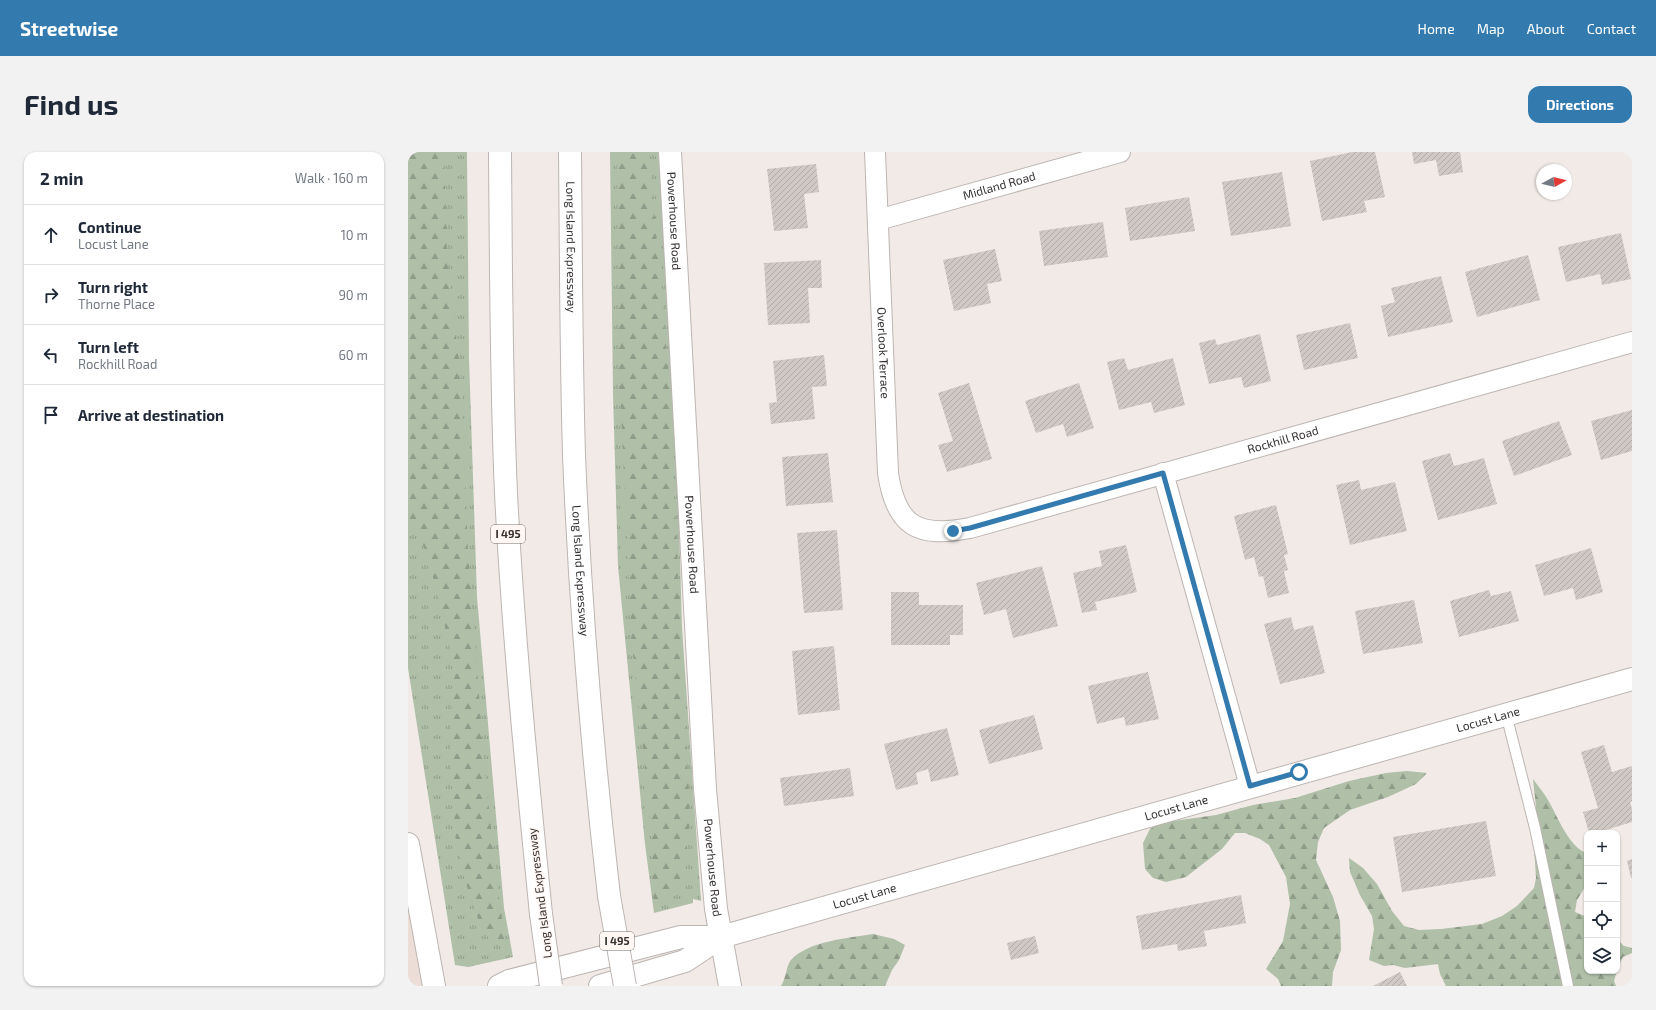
<!DOCTYPE html>
<meta charset="utf-8">
<style>
:root{--surface:#fff;--page:#f2f2f3;--text:#1f2937;--muted:#747a83;--line:#e0e1e3;--accent:#337baf}
body{margin:0;font-family:"Exo 2",sans-serif;background:var(--page);color:var(--text)}
.controls{position:absolute;right:12px;bottom:12px;display:grid;overflow:hidden;border-radius:8px;box-shadow:0 1px 3px #0004}
.controls button{width:36px;height:36px;display:grid;place-items:center;padding:0;border:0;border-bottom:1px solid var(--line);background:var(--surface);color:var(--text);font:20px sans-serif}
.compass{position:absolute;left:1128px;top:12px;width:36px;height:36px;border-radius:50%;background:var(--surface);box-shadow:0 1px 3px #0004;rotate:82deg}
.stop{position:absolute;width:12px;height:12px;margin:-9px;border:3px solid #337baf;border-radius:50%;background:#fff}
.stop.end{background:#337baf;border-color:#fff;box-shadow:0 1px 4px #0008}
.list{margin:0;padding:0;list-style:none}
h2{display:flex;justify-content:space-between;align-items:center;height:52px;margin:0;padding:0 16px;font-size:17px}
h2 small{font-size:13px;font-weight:400;color:var(--muted)}
.list li{display:grid;grid-template-columns:26px 1fr auto;gap:12px;align-items:center;box-sizing:border-box;height:60px;padding:0 16px;border-top:1px solid var(--line)}
.list b{display:block;font-size:15px;white-space:nowrap}
.list p{margin:0;font-size:13px;white-space:nowrap;color:var(--muted)}
.list em{font-size:13px;font-style:normal;color:var(--muted)}
.icon{flex:none;width:22px;height:22px;fill:none;stroke:currentColor;stroke-width:2;stroke-linecap:round;stroke-linejoin:round}
.map{position:relative;flex:none;width:1224px;height:834px;overflow:hidden;border-radius:12px}
header{display:flex;align-items:center;gap:24px;box-sizing:border-box;height:56px;padding:0 20px;background:var(--accent);color:#fff}
header strong{font-size:19px}
nav{display:flex;gap:22px;margin-inline-start:auto;font-size:14px}
.intro{display:flex;align-items:center;justify-content:space-between;box-sizing:border-box;height:96px;padding:0 24px}
h1{margin:0;font-size:28px}
.button{padding:10px 18px;border-radius:12px;background:var(--accent);color:#fff;font-size:14px;font-weight:700}
main{display:flex;gap:24px;padding:0 24px}
aside{flex:1;background:var(--surface);border-radius:12px;box-shadow:0 1px 3px #0004}
.map>svg:first-child{display:block}
.built{fill:#ecded6}
.grass{fill:url(#grass-tufts)}
.forest{fill:url(#forest-firs)}
.building{fill:url(#building-hatch)}
.lines{fill:none;stroke-linecap:round;stroke-linejoin:round}
.service-casing{stroke:#bcb5b1;stroke-width:12}
.minor-casing{stroke:#bcb5b1;stroke-width:22}
.tertiary-casing{stroke:#bcb5b1;stroke-width:24}
.secondary-casing{stroke:#bcb5b1;stroke-width:24}
.motorway-casing{stroke:#bcb5b1;stroke-width:24}
.service{stroke:#fff;stroke-width:10}
.minor{stroke:#fff;stroke-width:20}
.tertiary{stroke:#fff;stroke-width:22}
.secondary{stroke:#fff;stroke-width:22}
.motorway{stroke:#fff;stroke-width:22}
.motorway-bridge-casing{stroke:#bcb5b1;stroke-width:24;stroke-linecap:butt}
.motorway-bridge{stroke:#fff;stroke-width:22}
.route{stroke:#337baf;stroke-width:5}
.labels{text-anchor:middle;stroke-width:3;stroke-linejoin:round;paint-order:stroke}
.shield{fill:#fff7f3;stroke:#726d6b;stroke-width:1}
.shield-label{font-size:11px;font-weight:bold;fill:#353231}
.street-label{font-size:12px;fill:#353231;stroke:#fff7f3}
</style>
<header>
<strong>Streetwise</strong>
<nav><a>Home</a><a>Map</a><a>About</a><a>Contact</a></nav>
</header>
<div class="intro"><h1>Find us</h1><a class="button">Directions</a></div>
<main>
<aside>
<h2>2 min<small>Walk · 160 m</small></h2>
<ul class="list">
<li><svg class="icon" aria-label="ahead" viewBox="0 0 24 24"><path d="M12 20V5M6 11l6-6 6 6"/></svg><div><b>Continue</b><p>Locust Lane</p></div><em>10 m</em></li>
<li><svg class="icon" aria-label="right" viewBox="0 0 24 24"><path d="M7 20v-9h11M14 6l5 5-5 5"/></svg><div><b>Turn right</b><p>Thorne Place</p></div><em>90 m</em></li>
<li><svg class="icon" aria-label="left" viewBox="0 0 24 24"><path d="M17 20v-9H6M10 6l-5 5 5 5"/></svg><div><b>Turn left</b><p>Rockhill Road</p></div><em>60 m</em></li>
<li><svg class="icon" aria-label="arrive" viewBox="0 0 24 24"><path d="M6 21V4h12l-3 4 3 4H6"/></svg><div><b>Arrive at destination</b></div></li>
</ul>
</aside>
<div class="map">
<svg width="1224" height="834" viewBox="0 0 1224 834">
<defs>
<pattern id="grass-tufts" width="24" height="20" patternUnits="userSpaceOnUse"><rect width="24" height="20" fill="#afbfa8"/><path d="M3 7l-1-3M5 7V3M7 7l1-3M15 17l-1-3M17 17v-4M19 17l1-3" fill="none" stroke="#8f9c89"/></pattern>
<pattern id="forest-firs" width="22" height="20" patternUnits="userSpaceOnUse"><rect width="22" height="20" fill="#afbfa8"/><path d="M5 1l3.5 6h-7zM16 11l3.5 6h-7z" fill="#8f9c89"/></pattern>
<pattern id="building-hatch" width="6" height="6" patternUnits="userSpaceOnUse"><rect width="6" height="6" fill="#cfc8c4"/><path d="M-1 1l2-2M0 6l6-6M5 7l2-2" fill="none" stroke="#b2aca9"/></pattern>
</defs>
<rect width="100%" height="100%" fill="#f1eae6"/>
<!-- built -->
<path class="built" d="M0,748L16,834H0Z"/>
<!-- grass -->
<path class="grass" d="M0,0H59L61,206L69,445L96,756L105,805L60,815L47,813L0,516Z
M202,0H250L255,48L267,229L274,476L293,749L285,747V751L246,761L237,692L210,414L205,242Z"/>
<!-- forest -->
<path class="forest" d="M0,0H36L39,102L54,236L60,400L77,621L90,738L97,787L95,792L84,791L73,775L61,742L48,692L42,602L43,562L47,518L19,400L0,371Z
M209,0H241L260,215L282,666L275,724L260,749L253,751L246,747L242,664L224,493L211,219Z
M999,619L1019,621L1008,632L980,645L942,658L916,676L910,690L908,708L925,745L932,769L933,798L925,820L924,834H873L870,827L858,817L875,789L882,752L878,725L861,693L852,687L837,681H827L814,697L778,725L758,730L745,726L737,717L735,691L742,677L751,671L808,663L845,653L887,646L941,629L978,621Z
M1125,627C1130,634 1136,641 1140,648C1149,663 1161,696 1179,701V732L1169,748L1167,760L1179,765V819H1209L1206,829L1208,834H1038L1032,822L1030,812L997,816L985,813L976,814L961,808L966,777L964,764L952,743L942,720L941,706L955,716L969,732L984,759L996,774L1011,778L1033,777L1074,772L1094,764L1109,754L1126,736L1128,726L1126,694L1128,655Z
M465,782L486,787L497,793L491,808L484,818L477,834H373C378,827 378,814 383,808C400,789 441,786 465,782Z
M1209,787L1216,794L1224,796V801L1215,805L1209,817Z"/>
<!-- building -->
<path class="building" d="M944,0H967L977,45L956,49L959,60L914,69L902,9Z
M1004,0H1052L1055,20L1031,24L1028,8L1006,12Z
M408,12L411,40L396,42L400,76L366,79L359,17Z
M874,20L883,74L823,84L814,30Z
M781,45L787,79L722,89L717,56Z
M695,70L700,105L636,114L631,79Z
M1213,81L1223,127L1194,133L1192,122L1158,130L1150,95Z
M587,97L594,129L579,132L583,151L546,159L535,108Z
M1120,103L1132,148L1069,165L1057,120Z
M413,108L414,136H400L402,171L360,173L356,111Z
M1033,124L1045,170L980,185L973,154L987,150L983,136Z
M942,171L950,206L896,218L888,183Z
M852,182L863,229L836,236L833,225L801,232L791,191L807,187L809,193Z
M416,203L419,234L404,235L407,267L363,272L361,251L369,250L365,209Z
M716,206L720,218L765,206L777,253L746,261L743,250L711,258L699,210Z
M561,231L584,307L539,320L530,293L545,289L530,241Z
M671,231L686,276L659,285L655,272L628,281L617,249Z
M1224,258V299L1193,308L1183,269Z
M1151,269L1164,303L1106,324L1094,289Z
M420,301L425,350L378,354L374,305Z
M1042,301L1046,314L1076,306L1089,352L1030,368L1014,309Z
M951,328L953,338L987,330L999,379L942,393L928,333Z
M868,353L880,402L876,403L880,418L876,419L881,441L860,446L855,424L851,425L846,405L837,408L826,364Z
M429,378L435,458L396,461L389,381Z
M718,393L729,440L687,450L689,458L674,461L665,421L694,414L691,399Z
M1183,396L1195,440L1168,448L1165,436L1136,444L1127,413Z
M634,414L650,474L605,486L598,457L576,463L568,431Z
M1081,438L1083,444L1103,439L1111,469L1051,485L1042,449Z
M483,440H511V453H555V483H542V493H483Z
M1006,448L1015,491L955,502L947,459Z
M883,465L886,478L905,473L917,521L872,532L856,472Z
M426,494L432,558L390,563L384,499Z
M740,520L751,567L718,574L716,565L689,572L680,534Z
M626,563L635,597L581,612L571,578Z
M539,576L551,623L523,630L520,617L508,621L510,632L488,638L476,592Z
M1196,593L1204,620L1224,614V649L1222,650L1224,657V670L1188,681H1181L1175,660L1190,656L1173,600Z
M442,616L446,644L376,654L372,626Z
M1078,669L1088,724L994,740L985,685Z
M1224,707V726H1223L1219,709Z
M833,743L838,771L796,779L799,794L770,799L769,792L734,798L728,764Z
M627,784L631,801L603,808L599,791Z
M992,820L999,834H965Z"/>
<g class="lines">
<!-- service casing -->
<g class="service-casing">
<path id="service" d="M1098,562L1127,676L1160,834"/>
</g>
<!-- minor casing -->
<g class="minor-casing">
<g id="minor">
<path id="s1" d="M467,0L480,321C488,375 510,386 562,376L1224,190"/>
<path id="s2" d="M470,68L712,0"/>
<path d="M755,321L842,634"/>
</g>
</g>
<!-- tertiary casing -->
<g class="tertiary-casing">
<g id="tertiary">
<path id="s3" d="M91,834L101,829L273,785H313L1224,527"/>
<path d="M192,834L277,809L313,785"/>
</g>
</g>
<!-- secondary casing -->
<g class="secondary-casing">
<g id="secondary">
<path id="s4" d="M262,0L297,637L308,757L322,834"/>
<path d="M0,692L26,834"/>
</g>
</g>
<!-- motorway casing -->
<g class="motorway-casing">
<g id="motorway">
<path d="M92,0C93,114 93,228 98,341C105,482 119,622 133,762"/>
<path id="s5" d="M162,0C163,101 163,202 166,303C172,450 184,597 201,744"/>
</g>
</g>
<!-- service -->
<use href="#service" class="service"/>
<!-- minor -->
<use href="#minor" class="minor"/>
<!-- tertiary -->
<use href="#tertiary" class="tertiary"/>
<!-- secondary -->
<use href="#secondary" class="secondary"/>
<!-- motorway -->
<use href="#motorway" class="motorway"/>
<!-- motorway-bridge casing -->
<g class="motorway-bridge-casing">
<path id="motorway-bridge" d="M201,744L217,834
M133,762L143,834"/>
</g>
<!-- motorway-bridge -->
<use href="#motorway-bridge" class="motorway-bridge"/>
</g>
<g class="lines">
<!-- route -->
<path class="route" d="M545,379L562,376L755,321L842,634L891,620"/>
</g>
<g class="labels">
<!-- shield labels -->
<g class="shield">
<rect x="83" y="373" width="34" height="18" rx="3"/>
<rect x="192" y="780" width="34" height="18" rx="3"/>
</g>
<g class="shield-label">
<text x="100" y="386">I 495</text>
<text x="209" y="793">I 495</text>
</g>
<!-- street labels -->
<g class="street-label">
<text dy="4" stroke="none"><textPath href="#s2" startOffset="126">Midland Road</textPath></text>
<text dy="4" stroke="none"><textPath href="#s4" startOffset="69">Powerhouse Road</textPath></text>
<text dy="4" stroke="none"><textPath href="#s5" startOffset="95">Long Island Expressway</textPath></text>
<text dy="4" stroke="none"><textPath href="#s1" startOffset="201">Overlook Terrace</textPath></text>
<text dy="4" stroke="none"><textPath href="#s1" startOffset="764">Rockhill Road</textPath></text>
<text dy="4" stroke="none"><textPath href="#s4" startOffset="393">Powerhouse Road</textPath></text>
<text dy="4" stroke="none"><textPath href="#s5" startOffset="419">Long Island Expressway</textPath></text>
<text dy="4" stroke="none"><textPath href="#s3" startOffset="1026">Locust Lane</textPath></text>
<text dy="4" stroke="none"><textPath href="#s3" startOffset="702">Locust Lane</textPath></text>
<text dy="4" stroke="none"><textPath href="#s4" startOffset="717">Powerhouse Road</textPath></text>
<text transform="translate(132 741) rotate(-97)" y="4">Long Island Expressway</text>
<text dy="4" stroke="none"><textPath href="#s3" startOffset="378">Locust Lane</textPath></text>
</g>
</g>
</svg>
<div class="controls">
<button>+</button>
<button>−</button>
<button><svg class="icon" aria-label="locate" viewBox="0 0 24 24"><circle cx="12" cy="12" r="6"/><path d="M12 2v4M12 18v4M2 12h4M18 12h4"/></svg></button>
<button><svg class="icon" aria-label="layers" viewBox="0 0 24 24"><path d="M12 4l9 5-9 5-9-5zM3 14l9 5 9-5"/></svg></button>
</div>
<svg class="compass" viewBox="-18 -18 36 36"><path d="M0-13l5 13h-10z" fill="#e53935"/><path d="M0 13l5-13h-10z" fill="#747a83"/></svg>
<div class="stop" style="left:891px;top:620px"></div>
<div class="stop end" style="left:545px;top:379px"></div>
</div>
</main>
